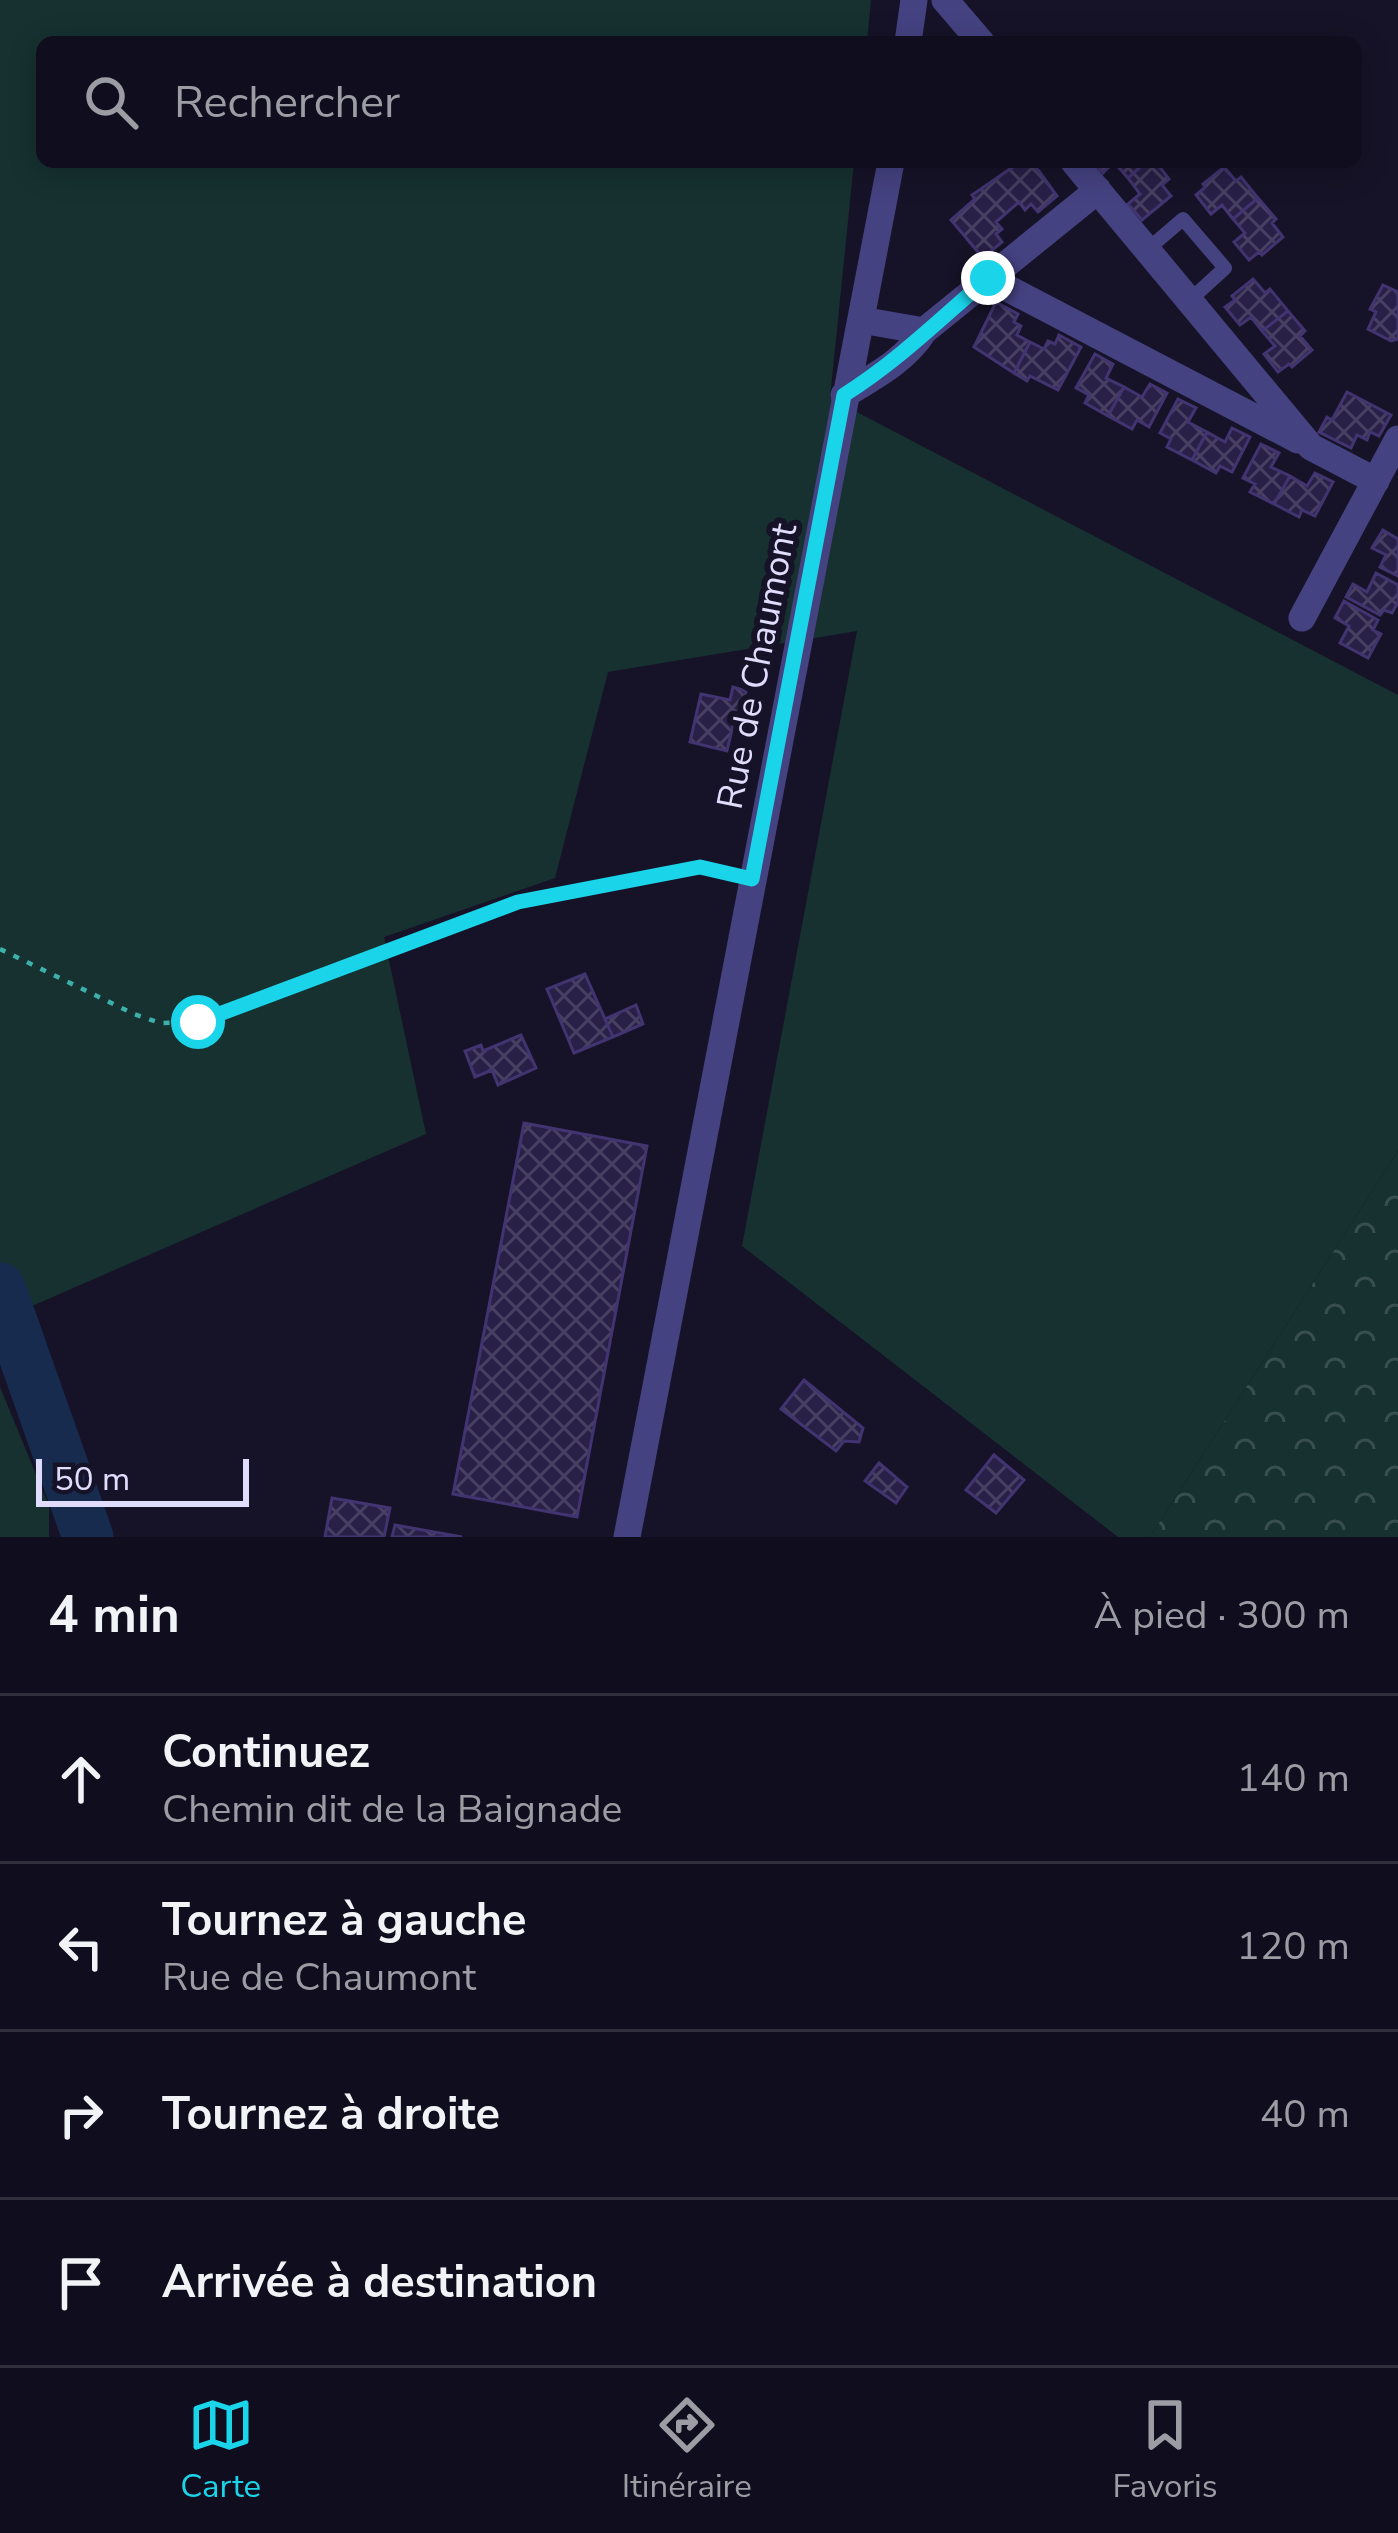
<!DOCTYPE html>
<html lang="fr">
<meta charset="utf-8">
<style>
:root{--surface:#100e1e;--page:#1e1c2b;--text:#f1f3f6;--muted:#9c9ca4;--line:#302e3c;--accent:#1ad5ea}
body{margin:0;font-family:"Nunito Sans",sans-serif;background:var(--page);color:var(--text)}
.scale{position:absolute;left:36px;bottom:30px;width:213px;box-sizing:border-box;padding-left:12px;border:6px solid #e0dcfc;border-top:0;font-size:33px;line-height:42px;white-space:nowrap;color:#e0dcfc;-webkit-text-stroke:9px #161328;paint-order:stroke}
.stop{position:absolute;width:36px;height:36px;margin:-27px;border:9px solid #1ad5ea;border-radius:50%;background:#fff}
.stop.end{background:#1ad5ea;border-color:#fff;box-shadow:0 3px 12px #0008}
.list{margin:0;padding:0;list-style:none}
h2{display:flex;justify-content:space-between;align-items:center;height:156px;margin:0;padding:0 48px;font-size:51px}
h2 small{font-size:39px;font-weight:400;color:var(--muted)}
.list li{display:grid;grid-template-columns:78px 1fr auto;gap:36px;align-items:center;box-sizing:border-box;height:168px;padding:0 48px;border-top:3px solid var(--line)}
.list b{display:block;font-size:45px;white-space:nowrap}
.list p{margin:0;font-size:39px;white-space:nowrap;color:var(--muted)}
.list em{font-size:39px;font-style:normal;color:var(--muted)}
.icon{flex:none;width:66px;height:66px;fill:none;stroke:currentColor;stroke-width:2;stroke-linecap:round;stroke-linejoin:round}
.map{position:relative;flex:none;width:1398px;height:1537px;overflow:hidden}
.search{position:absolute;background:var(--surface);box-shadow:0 6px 30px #0003;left:36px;right:36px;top:36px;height:132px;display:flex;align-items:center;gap:30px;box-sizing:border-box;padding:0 42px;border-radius:18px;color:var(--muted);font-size:45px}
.sheet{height:828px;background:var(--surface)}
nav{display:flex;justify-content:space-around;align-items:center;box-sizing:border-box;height:168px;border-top:3px solid var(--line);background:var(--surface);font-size:33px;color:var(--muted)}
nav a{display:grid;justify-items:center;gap:6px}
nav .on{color:var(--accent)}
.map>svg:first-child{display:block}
.green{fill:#163130}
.forest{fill:url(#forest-crowns)}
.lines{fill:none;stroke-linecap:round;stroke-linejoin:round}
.river{stroke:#162b4e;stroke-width:51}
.building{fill:url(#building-cross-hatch);stroke:#413471;stroke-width:3}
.path{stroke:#3cb1aa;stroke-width:4.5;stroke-dasharray:6 9;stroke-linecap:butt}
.service{stroke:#454282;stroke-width:14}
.minor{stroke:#454282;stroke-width:27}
.route{stroke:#1ad5ea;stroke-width:15}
.labels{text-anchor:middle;stroke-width:12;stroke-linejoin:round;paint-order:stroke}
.street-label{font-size:36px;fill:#e0dcfc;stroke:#161328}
</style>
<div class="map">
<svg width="1398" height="1537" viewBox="0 0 1398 1537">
<defs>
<pattern id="forest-crowns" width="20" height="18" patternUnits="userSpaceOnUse" patternTransform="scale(3)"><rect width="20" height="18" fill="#163130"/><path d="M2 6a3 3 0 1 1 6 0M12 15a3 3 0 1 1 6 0" fill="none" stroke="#384e4f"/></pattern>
<pattern id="building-cross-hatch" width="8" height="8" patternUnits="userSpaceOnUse" patternTransform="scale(3)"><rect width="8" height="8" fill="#282047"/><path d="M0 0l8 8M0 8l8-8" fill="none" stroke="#474062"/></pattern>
</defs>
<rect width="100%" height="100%" fill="#161328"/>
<!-- green -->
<path class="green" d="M0,0H871L867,42H42V162H854L830,398L1398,695V1151L1150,1537H1118L742,1246L857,631L608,672L555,878L384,937L426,1134L0,1320Z
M0,1387L49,1506V1537H0Z"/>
<!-- forest -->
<path class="forest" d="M1398,1151V1537H1150Z"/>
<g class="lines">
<!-- river -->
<path class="river" d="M0,1288L88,1537"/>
</g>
<!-- building -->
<path class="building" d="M1020,162H1029L1039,171L1057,196L1038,212L1031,204L1025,210L1019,202L996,222L1002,229L996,234L1002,242L983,258L951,220L975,199L972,195Z
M1094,162H1146L1128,178L1114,162L1103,173Z
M1146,162H1156L1169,179L1162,185L1171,196L1142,220L1128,204L1140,194L1128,178Z
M1224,167L1236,181L1241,177L1258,198L1233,219L1222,205L1211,214L1196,195L1205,187L1203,184Z
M1258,198L1276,219L1272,223L1283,237L1262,255L1259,252L1249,260L1234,242L1245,233L1233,219Z
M1253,279L1265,293L1270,289L1288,311L1262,331L1251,317L1240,325L1225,307L1235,300L1232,296Z
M1383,285L1398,292V339L1391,341L1368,329L1376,312L1370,309Z
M996,302L1018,314L1014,322L1021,326L1017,335L1030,342L1014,373L974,347Z
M1288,311L1305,331L1300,336L1312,350L1292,367L1289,364L1278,372L1264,354L1275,346L1262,331Z
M1059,335L1081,347L1058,390L1030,376L1027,381L1014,373L1030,342L1044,349L1048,341L1055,344Z
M1095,354L1113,364L1106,378L1124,387L1108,416L1085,403L1089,395L1076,388Z
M1150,384L1167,393L1149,427L1137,420L1132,429L1108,416L1124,387L1142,397Z
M1347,392L1391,415L1379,436L1370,432L1367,440L1357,435L1351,448L1319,432L1327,417L1332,420Z
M1178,399L1196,408L1188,422L1207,432L1192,460L1167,447L1171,439L1160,433Z
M1232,428L1250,437L1232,472L1220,466L1216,473L1192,460L1207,432L1225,442Z
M1261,444L1279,453L1271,467L1290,476L1274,504L1250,492L1255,484L1243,478Z
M1315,473L1333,482L1315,516L1302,510L1299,517L1274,504L1290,476L1307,486Z
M1383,530L1398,539V576L1380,567L1386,555L1372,548Z
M1376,573L1398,585V602L1392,613L1384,610L1380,615L1346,597L1353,584L1367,592Z
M1344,601L1378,620L1373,630L1381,634L1368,658L1340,643L1349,626L1335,618Z
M733,687L746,691L744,702L759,707L754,725L734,721L727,751L690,742L701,694L730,700Z
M585,974L613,1037L574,1053L547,989Z
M636,1005L643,1024L613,1037L605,1019Z
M521,1035L536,1068L498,1085L492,1070L475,1077L465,1051L481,1045L483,1051Z
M524,1123L647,1146L577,1517L453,1494Z
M804,1380L863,1428L859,1442L844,1441L836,1451L781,1409Z
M994,1455L1024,1480L996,1513L966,1490Z
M879,1463L907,1487L896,1503L865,1481Z
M332,1498L390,1508L384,1537H325Z
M395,1525L462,1537H392Z"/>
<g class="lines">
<!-- path -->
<path class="path" d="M0,949L134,1014L160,1023L198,1022L518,902L700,867L729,873"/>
<!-- service -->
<path class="service" d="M1148,249L1183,219L1225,268L1190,300"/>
<!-- minor -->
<path class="minor" d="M945,0L981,42
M908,42L914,0
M1074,162L1311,447L1376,481
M988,278L1298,440
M861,320L924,331
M844,395C873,377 905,361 924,331L1098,190
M1302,618L1398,439
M627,1537L891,162"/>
</g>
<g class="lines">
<!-- route -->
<path class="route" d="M198,1022L518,902L700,867L752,879L844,395C898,361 940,319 988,278"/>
</g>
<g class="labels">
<!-- street labels -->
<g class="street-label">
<text transform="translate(756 666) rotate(-79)" y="13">Rue de Chaumont</text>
</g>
</g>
</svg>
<div class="scale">50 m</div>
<div class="stop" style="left:198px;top:1022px"></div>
<div class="stop end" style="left:988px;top:278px"></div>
<div class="search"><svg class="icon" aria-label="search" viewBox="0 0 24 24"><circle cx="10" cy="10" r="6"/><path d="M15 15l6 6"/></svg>Rechercher</div>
</div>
<section class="sheet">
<h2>4 min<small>À pied · 300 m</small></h2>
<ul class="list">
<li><svg class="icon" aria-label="ahead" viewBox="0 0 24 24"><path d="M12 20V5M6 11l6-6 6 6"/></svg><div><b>Continuez</b><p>Chemin dit de la Baignade</p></div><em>140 m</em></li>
<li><svg class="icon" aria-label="left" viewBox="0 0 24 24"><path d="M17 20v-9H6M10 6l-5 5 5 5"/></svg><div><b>Tournez à gauche</b><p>Rue de Chaumont</p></div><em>120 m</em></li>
<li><svg class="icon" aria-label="right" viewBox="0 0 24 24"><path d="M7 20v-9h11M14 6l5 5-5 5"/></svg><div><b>Tournez à droite</b></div><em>40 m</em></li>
<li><svg class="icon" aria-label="arrive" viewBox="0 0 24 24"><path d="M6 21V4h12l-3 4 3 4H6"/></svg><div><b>Arrivée à destination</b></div></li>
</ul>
</section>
<nav>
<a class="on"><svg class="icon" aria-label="map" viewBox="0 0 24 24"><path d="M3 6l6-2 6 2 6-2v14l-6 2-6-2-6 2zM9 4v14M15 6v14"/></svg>Carte</a>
<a><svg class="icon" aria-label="directions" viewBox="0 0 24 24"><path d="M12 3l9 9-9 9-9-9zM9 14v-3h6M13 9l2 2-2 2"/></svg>Itinéraire</a>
<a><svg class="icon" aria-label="saved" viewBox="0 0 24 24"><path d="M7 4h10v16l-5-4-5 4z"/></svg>Favoris</a>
</nav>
